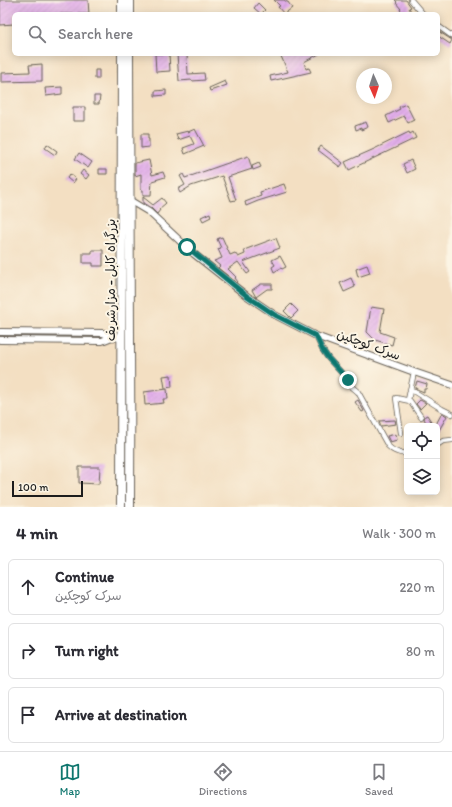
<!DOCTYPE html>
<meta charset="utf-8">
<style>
:root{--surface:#fff;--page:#f2f2f3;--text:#2b2b33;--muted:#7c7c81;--line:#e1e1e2;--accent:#0f766e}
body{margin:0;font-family:Itim,"Playpen Sans Arabic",sans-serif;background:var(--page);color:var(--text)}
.controls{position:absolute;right:12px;bottom:12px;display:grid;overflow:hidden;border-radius:6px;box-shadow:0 2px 10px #0003}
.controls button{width:36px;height:36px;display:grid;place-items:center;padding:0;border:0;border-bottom:1px solid var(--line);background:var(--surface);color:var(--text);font:20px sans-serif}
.compass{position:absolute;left:356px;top:68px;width:36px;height:36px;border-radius:50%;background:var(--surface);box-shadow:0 2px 10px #0003;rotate:177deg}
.scale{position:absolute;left:12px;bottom:10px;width:71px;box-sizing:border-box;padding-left:4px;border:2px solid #1c1c1c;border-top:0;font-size:11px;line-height:14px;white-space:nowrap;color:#1c1c1c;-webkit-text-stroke:3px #fcf5e5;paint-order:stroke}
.stop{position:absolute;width:12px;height:12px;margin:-9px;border:3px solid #0f766e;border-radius:50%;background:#fff}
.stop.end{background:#0f766e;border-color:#fff;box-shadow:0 1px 4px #0008}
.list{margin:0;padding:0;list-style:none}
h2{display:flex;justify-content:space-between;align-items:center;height:52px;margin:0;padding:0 16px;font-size:17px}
h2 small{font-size:13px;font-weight:400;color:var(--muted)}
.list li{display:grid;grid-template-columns:26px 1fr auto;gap:12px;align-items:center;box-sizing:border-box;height:56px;margin:0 8px 8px;padding:0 8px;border:1px solid var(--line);border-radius:6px}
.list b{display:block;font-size:15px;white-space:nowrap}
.list p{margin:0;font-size:13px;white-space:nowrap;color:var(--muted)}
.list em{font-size:13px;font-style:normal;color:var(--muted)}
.icon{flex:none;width:22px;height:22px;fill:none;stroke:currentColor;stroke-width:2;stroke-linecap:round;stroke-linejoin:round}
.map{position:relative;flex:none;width:452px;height:507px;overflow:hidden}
.search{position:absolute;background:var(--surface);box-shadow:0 2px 10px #0003;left:12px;right:12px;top:12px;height:44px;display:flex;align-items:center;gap:10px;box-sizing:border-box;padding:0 14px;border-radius:6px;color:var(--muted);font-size:15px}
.sheet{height:244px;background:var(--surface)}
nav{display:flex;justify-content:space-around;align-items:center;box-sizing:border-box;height:56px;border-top:1px solid var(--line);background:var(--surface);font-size:11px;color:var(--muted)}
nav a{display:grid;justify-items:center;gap:2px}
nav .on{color:var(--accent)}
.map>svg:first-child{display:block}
.building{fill:url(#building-hatch)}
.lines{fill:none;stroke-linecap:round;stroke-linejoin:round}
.street-casing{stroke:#676056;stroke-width:6}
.secondary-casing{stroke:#676056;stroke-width:8}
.highway-casing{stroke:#676056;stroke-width:10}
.street{stroke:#fff;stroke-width:4.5}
.secondary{stroke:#fff;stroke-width:6}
.highway{stroke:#fff;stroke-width:8}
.route{stroke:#0f766e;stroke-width:5}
.labels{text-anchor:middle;stroke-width:4;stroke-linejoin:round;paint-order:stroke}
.street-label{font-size:13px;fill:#1c1c1c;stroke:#fcf5e5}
</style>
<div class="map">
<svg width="452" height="507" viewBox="0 0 452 507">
<defs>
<pattern id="building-hatch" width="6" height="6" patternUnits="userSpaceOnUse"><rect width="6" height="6" fill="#e2aeea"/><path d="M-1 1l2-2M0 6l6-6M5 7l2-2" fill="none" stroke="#c195c8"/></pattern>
</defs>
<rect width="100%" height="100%" fill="#fcf5e5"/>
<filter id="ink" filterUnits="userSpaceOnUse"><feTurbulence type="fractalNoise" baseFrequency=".025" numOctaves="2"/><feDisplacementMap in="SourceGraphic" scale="8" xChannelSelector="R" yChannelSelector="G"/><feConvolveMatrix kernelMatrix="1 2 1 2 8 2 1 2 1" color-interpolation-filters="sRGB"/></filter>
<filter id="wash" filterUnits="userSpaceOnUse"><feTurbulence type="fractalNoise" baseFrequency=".012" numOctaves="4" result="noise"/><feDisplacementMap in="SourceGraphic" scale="16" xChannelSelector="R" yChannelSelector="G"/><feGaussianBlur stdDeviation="0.9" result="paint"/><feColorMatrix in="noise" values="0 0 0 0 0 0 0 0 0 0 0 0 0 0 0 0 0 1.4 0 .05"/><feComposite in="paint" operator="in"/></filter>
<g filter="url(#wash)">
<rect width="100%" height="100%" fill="#f3dfc2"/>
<g id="blocks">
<!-- building -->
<path class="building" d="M0,0H88L89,14H14V24L0,25Z
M274,0H284L287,2H288L292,8L284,14L278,7L280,6Z
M395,0H406L411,7L409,8L413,14H403L400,9H401L396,3L397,2Z
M258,3L265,10L261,14L254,8Z
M438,31L452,40L450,44L438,36Z
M155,54H169L170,71L156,72Z
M177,54H187L188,74L204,73L205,80L192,81V80L179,81Z
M280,54H319L304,62L306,69L309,68L311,72L271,81L270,76L288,72Z
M42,64V81L1,82V73L30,72L29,65Z
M95,70H99V79H95Z
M225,81L227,85L210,91L209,88Z
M62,87V94L46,96L45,88Z
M166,90V95L155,96V91Z
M94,96H100L99,104H94Z
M406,104L414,120L408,123L404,116L389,123L386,116L400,109L399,107Z
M73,107H85V121H73Z
M366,122L368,127L361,130V128L356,130L355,126Z
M195,129L204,146L185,154L183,148L194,144L190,136L178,140L176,134L188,131V132Z
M409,132L410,134L413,132L416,138L349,170L345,162L372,150Z
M141,134H148V139H149V147L141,148Z
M47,144L57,151L55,155L45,148Z
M321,146L343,163L340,167L318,150Z
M79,153L92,162L88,168L75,159Z
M248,156L252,169L228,177L236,200L231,201L222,176L191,186L180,193L178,189L185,185L180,176L183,174L185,178Z
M149,160L152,175L163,172L165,177L152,181L151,195H143V190H141V174L135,176V163Z
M411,160L415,169L407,173L403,164Z
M259,163L261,167L253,170L252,166Z
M99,169H107V174H99Z
M83,170L89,175L86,179L80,174Z
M70,174L76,179L73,183L67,178Z
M284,184L287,192L258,201L246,206L245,202L261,196L260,192Z
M143,197L153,205L162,198L166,203L159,209L160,210L157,214L151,208L143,203Z
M210,213L211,217L203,221L201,217Z
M222,237L230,255L235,253L238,257L245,254L244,250L276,238L280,248L243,262L250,272L247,274L238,262L228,269L236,277L235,278L238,282L237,283L218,268L220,266L214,261L222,258L218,249L221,248L217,239Z
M92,250H103V266H93V263H83V253H92Z
M280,256L286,267L282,269L281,268L274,272L272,267L275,265L272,260Z
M367,265L370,273L358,277L356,269Z
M351,278L355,287L344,292L340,283Z
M261,284H272V289H267L256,297L252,290Z
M291,304L298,311L291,318L284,311Z
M371,307L384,309L380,332L394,337L392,345L375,340L367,332Z
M171,375L172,387L165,388L163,376Z
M417,381L427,384L426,389H424V392L419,390L415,388Z
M167,389L168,399H163L164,403L145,405L144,392Z
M358,400L364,411L362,412L355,402Z
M420,400L426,403L420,409L416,404Z
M442,413L447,416L437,434V426H435Z
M427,415L434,426H428L424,419L425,416Z
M395,420L396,424L381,426L379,421Z
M396,434L397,440L390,442L387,436Z
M79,467H100L99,484L79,483Z"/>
</g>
</g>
<g filter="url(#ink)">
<use href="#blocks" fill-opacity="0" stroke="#676056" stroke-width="1"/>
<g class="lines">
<!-- street casing -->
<g class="street-casing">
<path id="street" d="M411,0L423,14
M438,26L452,36
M316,336L322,349L328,358L348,380L352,387L358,392L388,446C393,451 400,454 407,453
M410,389L442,409L452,414
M408,400L414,372
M401,433L396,398L410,401L421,417
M437,445L443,441L452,440"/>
</g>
<!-- secondary casing -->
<g class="secondary-casing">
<path id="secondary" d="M129,200L149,212L194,254L247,296L275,315L316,336L414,372L452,385
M0,332L103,333L112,337L121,338
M0,340L102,341L112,337"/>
</g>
<!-- highway casing -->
<g class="highway-casing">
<path id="highway" d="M122,0V14
M130,14V0
M129,54C129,205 131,356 130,507
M121,507L122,54"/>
</g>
<!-- street -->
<use href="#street" class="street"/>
<!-- secondary -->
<use href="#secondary" class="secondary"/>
<!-- highway -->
<use href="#highway" class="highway"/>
</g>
</g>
<g class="lines" filter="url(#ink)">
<!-- route -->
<path class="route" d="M187,247L247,296L275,315L316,336L322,349L328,358L348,380"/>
</g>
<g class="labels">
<!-- street labels -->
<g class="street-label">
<text transform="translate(110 280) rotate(-90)" y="5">بزرگراه کابل - مزارشریف</text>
<text transform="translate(369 344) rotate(20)" y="5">سرک کوچکین</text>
</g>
</g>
</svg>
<div class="controls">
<button><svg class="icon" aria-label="locate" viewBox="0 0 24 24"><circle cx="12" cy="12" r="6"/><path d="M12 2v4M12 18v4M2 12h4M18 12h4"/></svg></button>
<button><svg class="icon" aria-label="layers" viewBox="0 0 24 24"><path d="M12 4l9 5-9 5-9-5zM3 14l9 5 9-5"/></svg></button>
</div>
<svg class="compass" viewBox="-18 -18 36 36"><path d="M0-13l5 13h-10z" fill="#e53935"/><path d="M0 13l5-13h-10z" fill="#7c7c81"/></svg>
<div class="scale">100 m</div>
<div class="stop" style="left:187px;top:247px"></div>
<div class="stop end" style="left:348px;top:380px"></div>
<div class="search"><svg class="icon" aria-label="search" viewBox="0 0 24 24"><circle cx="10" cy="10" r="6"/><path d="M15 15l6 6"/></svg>Search here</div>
</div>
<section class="sheet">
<h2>4 min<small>Walk · 300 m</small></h2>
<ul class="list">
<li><svg class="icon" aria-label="ahead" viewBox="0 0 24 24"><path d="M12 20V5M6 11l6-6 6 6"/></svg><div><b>Continue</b><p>سرک کوچکین</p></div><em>220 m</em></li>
<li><svg class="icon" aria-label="right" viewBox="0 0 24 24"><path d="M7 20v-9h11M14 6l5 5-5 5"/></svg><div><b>Turn right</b></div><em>80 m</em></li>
<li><svg class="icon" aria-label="arrive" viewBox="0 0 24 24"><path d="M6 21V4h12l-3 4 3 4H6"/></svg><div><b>Arrive at destination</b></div></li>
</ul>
</section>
<nav>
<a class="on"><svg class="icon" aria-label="map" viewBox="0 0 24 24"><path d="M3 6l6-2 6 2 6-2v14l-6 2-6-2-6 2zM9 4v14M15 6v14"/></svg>Map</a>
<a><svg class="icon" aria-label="directions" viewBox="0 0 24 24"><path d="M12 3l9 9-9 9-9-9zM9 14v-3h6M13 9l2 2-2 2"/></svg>Directions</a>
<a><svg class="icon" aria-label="saved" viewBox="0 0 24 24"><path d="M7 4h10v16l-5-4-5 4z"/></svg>Saved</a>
</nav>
